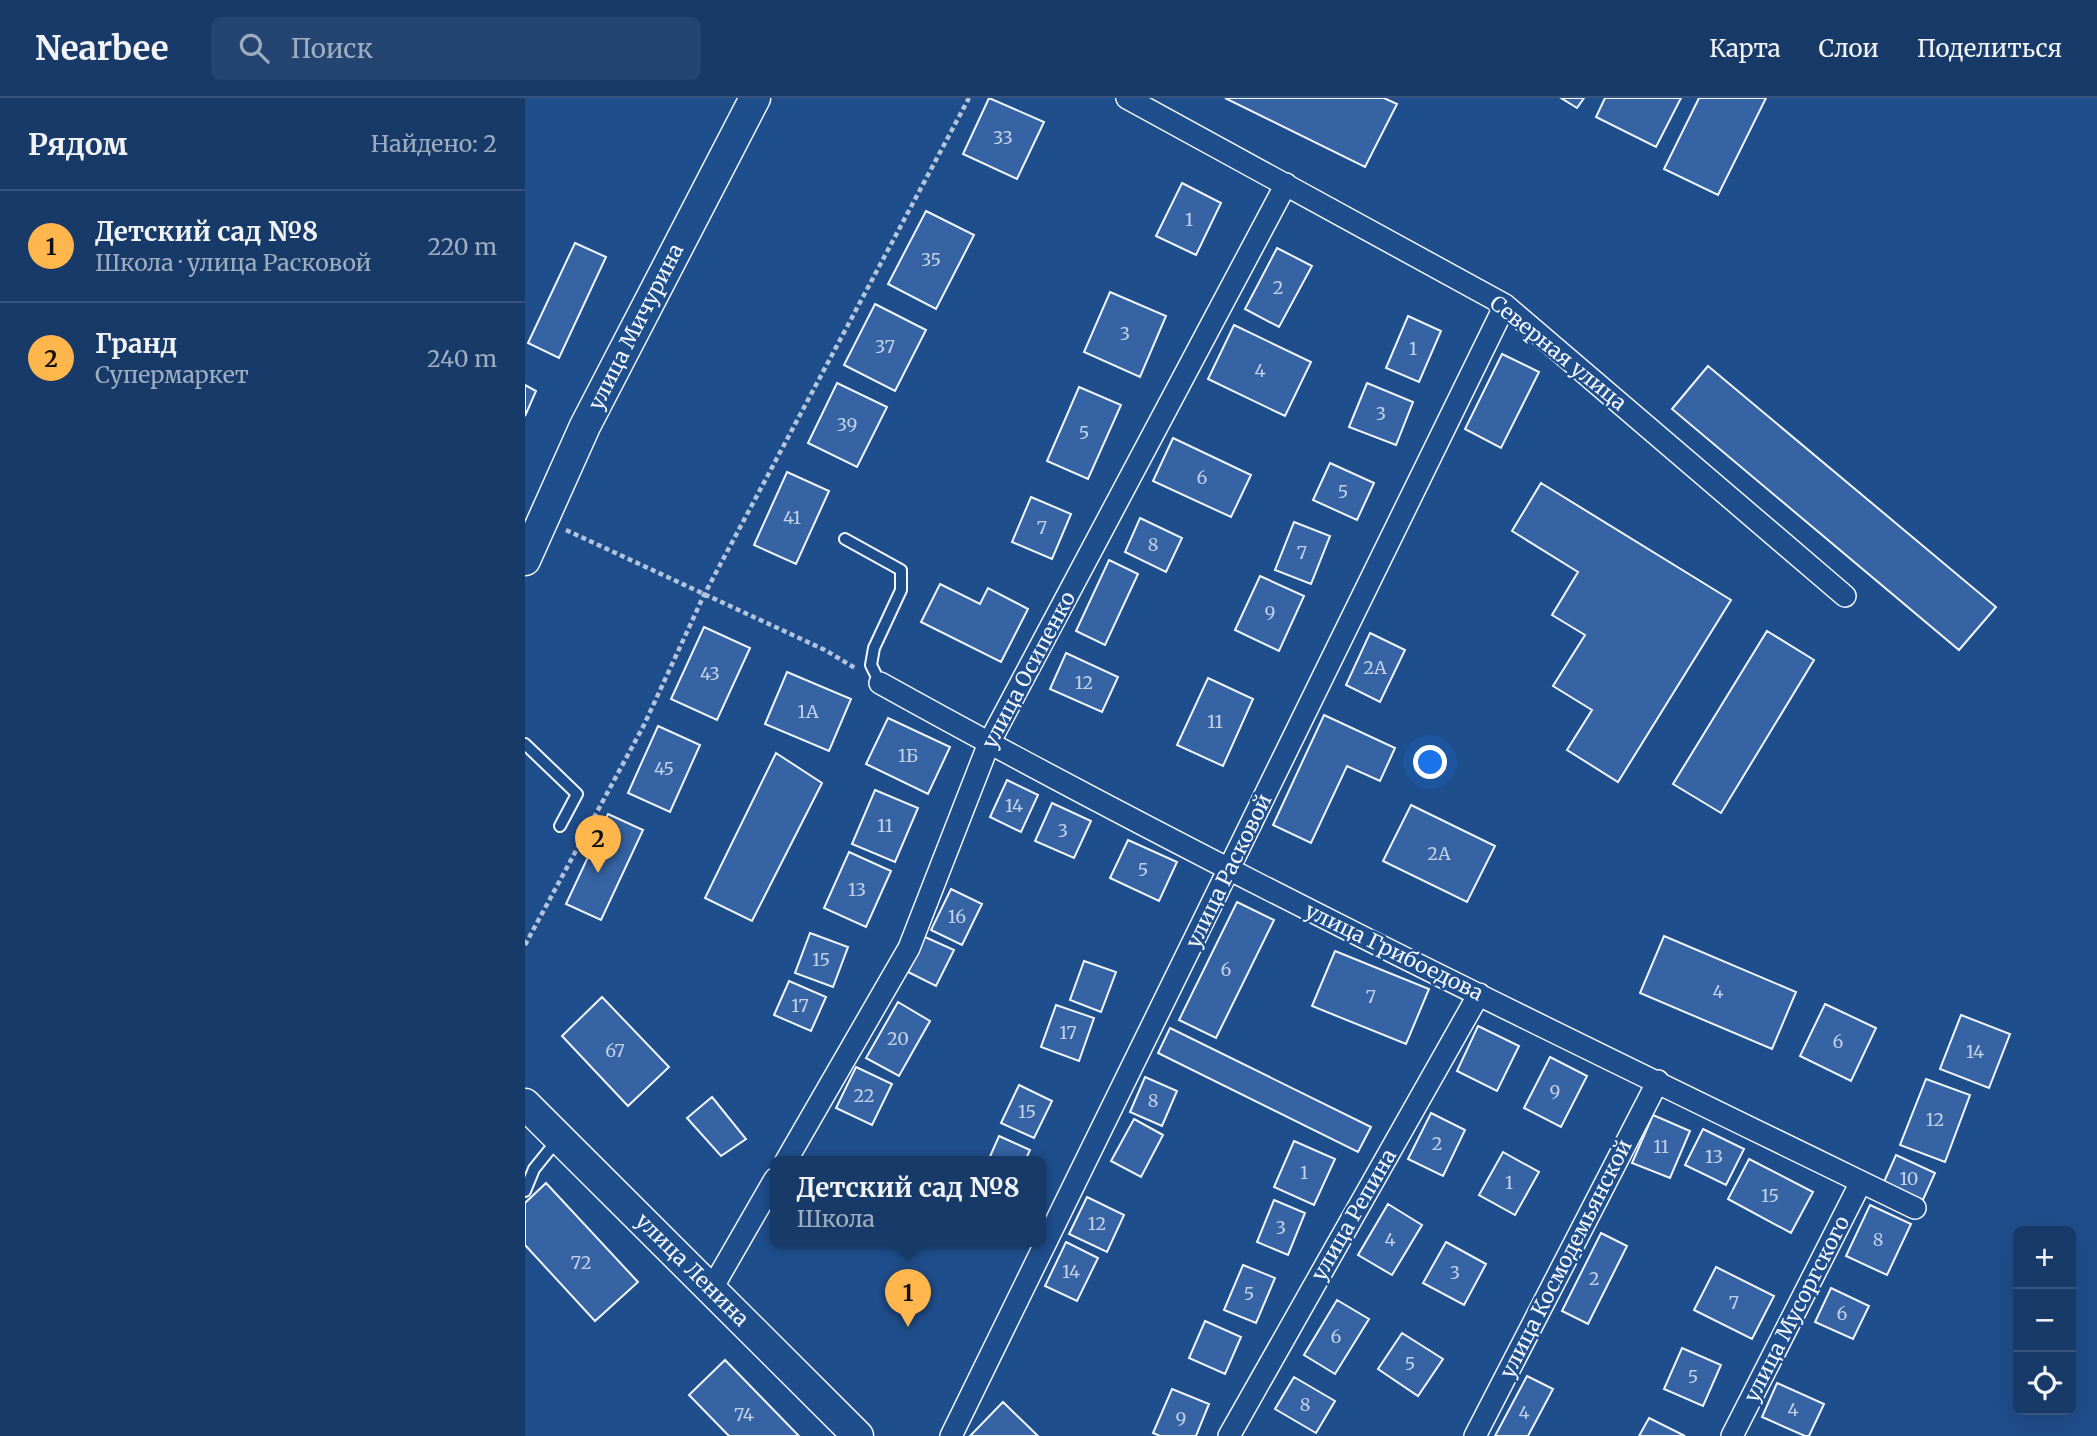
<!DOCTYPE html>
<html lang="ru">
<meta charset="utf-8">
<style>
:root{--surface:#173a69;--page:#244571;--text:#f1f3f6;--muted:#9eadc0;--line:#36547d;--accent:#ffb74d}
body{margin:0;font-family:Merriweather,serif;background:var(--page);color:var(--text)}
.controls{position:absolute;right:21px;bottom:21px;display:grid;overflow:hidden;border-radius:10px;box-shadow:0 7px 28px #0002}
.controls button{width:63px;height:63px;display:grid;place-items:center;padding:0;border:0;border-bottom:2px solid var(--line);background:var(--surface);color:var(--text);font:35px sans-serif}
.you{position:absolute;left:906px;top:665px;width:24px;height:24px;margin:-18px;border:5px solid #fff;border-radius:50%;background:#1a73e8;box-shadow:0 0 0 10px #1a73e833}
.badge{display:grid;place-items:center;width:46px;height:46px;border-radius:50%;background:var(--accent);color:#111;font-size:23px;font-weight:700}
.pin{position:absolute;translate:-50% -58px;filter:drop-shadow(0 2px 4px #0008)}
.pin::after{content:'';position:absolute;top:37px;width:24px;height:21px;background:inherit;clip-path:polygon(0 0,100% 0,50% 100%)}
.popup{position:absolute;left:245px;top:1058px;width:276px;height:91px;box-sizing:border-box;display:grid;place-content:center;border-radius:10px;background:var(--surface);filter:drop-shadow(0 2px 5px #0005);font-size:23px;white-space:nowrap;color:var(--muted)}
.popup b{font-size:26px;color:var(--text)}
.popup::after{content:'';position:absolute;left:50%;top:100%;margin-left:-14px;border:14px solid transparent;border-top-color:var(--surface)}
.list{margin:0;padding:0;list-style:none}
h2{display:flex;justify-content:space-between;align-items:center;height:91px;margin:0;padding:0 28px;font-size:30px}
h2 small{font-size:23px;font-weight:400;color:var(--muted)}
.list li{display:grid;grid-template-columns:46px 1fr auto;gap:21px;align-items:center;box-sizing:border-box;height:112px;padding:0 28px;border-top:2px solid var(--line)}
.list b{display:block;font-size:26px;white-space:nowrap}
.list p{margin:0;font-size:23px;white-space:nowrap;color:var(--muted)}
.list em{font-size:23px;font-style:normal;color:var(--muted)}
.icon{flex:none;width:38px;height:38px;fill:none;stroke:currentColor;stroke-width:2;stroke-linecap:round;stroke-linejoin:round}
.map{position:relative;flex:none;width:1572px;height:1338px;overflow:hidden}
header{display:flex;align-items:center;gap:42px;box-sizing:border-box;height:98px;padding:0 35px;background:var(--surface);border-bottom:2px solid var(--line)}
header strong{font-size:33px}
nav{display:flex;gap:38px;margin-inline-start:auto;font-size:24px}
.search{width:490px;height:63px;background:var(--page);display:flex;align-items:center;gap:18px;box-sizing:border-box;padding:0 24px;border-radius:10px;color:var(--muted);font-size:26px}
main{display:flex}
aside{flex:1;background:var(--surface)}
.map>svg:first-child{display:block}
.building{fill:#3563a3;stroke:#f2f6ff;stroke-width:2}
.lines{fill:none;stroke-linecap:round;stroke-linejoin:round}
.lane-casing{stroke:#f2f6ff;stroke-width:14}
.street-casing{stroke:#f2f6ff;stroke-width:24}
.secondary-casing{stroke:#f2f6ff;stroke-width:33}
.path{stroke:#b3c4dc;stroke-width:4.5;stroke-dasharray:5 3.5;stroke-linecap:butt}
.lane{stroke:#1f4e8c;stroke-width:10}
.street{stroke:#1f4e8c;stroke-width:21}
.secondary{stroke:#1f4e8c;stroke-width:30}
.labels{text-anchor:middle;stroke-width:5;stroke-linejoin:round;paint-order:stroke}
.number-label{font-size:18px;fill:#c3d1e8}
.street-label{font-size:21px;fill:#f2f6ff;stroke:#1f4e8c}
</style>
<header>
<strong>Nearbee</strong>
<div class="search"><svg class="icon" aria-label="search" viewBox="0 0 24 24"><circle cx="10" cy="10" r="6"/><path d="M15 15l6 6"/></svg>Поиск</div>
<nav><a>Карта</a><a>Слои</a><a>Поделиться</a></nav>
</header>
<main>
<aside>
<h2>Рядом<small>Найдено: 2</small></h2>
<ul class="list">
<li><span class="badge">1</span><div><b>Детский сад №8</b><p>Школа · улица Расковой</p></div><em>220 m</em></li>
<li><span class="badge">2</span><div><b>Гранд</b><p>Супермаркет</p></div><em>240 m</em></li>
</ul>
</aside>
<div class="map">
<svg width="1572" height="1338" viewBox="0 0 1572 1338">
<rect width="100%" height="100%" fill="#1f4e8c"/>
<!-- building -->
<path class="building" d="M464,0L519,24L492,81L438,56Z
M700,0H859L872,6L840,69Z
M1036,0H1059L1052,10Z
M1080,0H1156L1131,49L1071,19Z
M1174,0H1241L1193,97L1139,71Z
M657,85L696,105L671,157L631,138Z
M401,113L449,137L411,211L363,186Z
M50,145L81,159L34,260L3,245Z
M752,150L787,168L754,229L720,211Z
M585,194L641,218L615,279L559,254Z
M350,206L401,232L370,293L319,267Z
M883,218L916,233L894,284L861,270Z
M709,227L786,264L760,318L683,281Z
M977,256L1014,274L976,350L940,331Z
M1183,268L1471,509L1434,552L1147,311Z
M312,285L362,309L332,369L283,345Z
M842,285L888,304L871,347L824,329Z
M0,287L11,293L0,318Z
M554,289L596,307L563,381L522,363Z
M648,340L726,377L706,419L628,383Z
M805,365L849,385L832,422L788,402Z
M262,374L304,393L271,466L229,447Z
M1016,385L1206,502L1093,684L1042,652L1067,612L1028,588L1060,537L1027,517L1053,474L987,433Z
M506,399L546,416L527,461L487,444Z
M615,420L657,440L641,474L600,454Z
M769,424L805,438L786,486L750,472Z
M584,462L613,476L580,547L551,533Z
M735,478L779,498L754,553L710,532Z
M415,486L455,506L463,490L503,511L476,564L396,524Z
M179,529L225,550L192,622L146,601Z
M1242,533L1289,562L1196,715L1148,686Z
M845,535L880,552L855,604L821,587Z
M541,555L593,579L577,614L525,591Z
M262,574L326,601L304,653L240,626Z
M683,580L728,601L698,668L652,647Z
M799,617L870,650L855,683L822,668L786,745L748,727Z
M363,620L425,649L403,696L341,666Z
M133,628L175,647L145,714L103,695Z
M251,655L297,685L227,823L180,800Z
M482,682L513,697L496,734L465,719Z
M350,692L393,710L370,764L327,746Z
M527,705L566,723L549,760L510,743Z
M886,707L970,748L942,804L858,763Z
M83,716L118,732L76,822L41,806Z
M603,742L652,764L634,803L585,780Z
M324,754L366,773L341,829L299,810Z
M426,791L457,806L437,847L406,832Z
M712,804L749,822L691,940L654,922Z
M285,835L323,849L308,889L270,875Z
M1139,838L1271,894L1247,951L1115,895Z
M400,839L429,852L411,888L383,874Z
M810,853L904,891L881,946L787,908Z
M559,863L591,874L576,914L545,902Z
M264,883L301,899L286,933L249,917Z
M77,899L144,969L103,1008L37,938Z
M373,904L405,923L374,978L341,960Z
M1300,906L1351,930L1326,983L1275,958Z
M531,907L569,920L554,963L516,949Z
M1436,917L1485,936L1464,990L1415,971Z
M953,928L994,948L972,993L932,973Z
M645,930L846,1029L833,1054L633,955Z
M1025,959L1062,978L1036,1029L999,1010Z
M331,969L367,986L347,1027L311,1010Z
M620,979L652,993L637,1028L605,1014Z
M1401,981L1445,997L1420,1064L1375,1047Z
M494,987L527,1003L509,1040L476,1025Z
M187,999L221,1041L196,1058L162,1020Z
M906,1015L940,1032L918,1078L883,1061Z
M1128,1017L1165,1033L1145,1080L1107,1065Z
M609,1021L638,1037L616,1079L586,1063Z
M1178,1031L1219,1051L1201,1087L1160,1067Z
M474,1038L505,1052L500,1063H463Z
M769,1043L810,1061L789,1107L749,1089Z
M978,1054L1014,1074L990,1117L954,1097Z
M1371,1057L1410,1075L1397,1104L1358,1086Z
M1224,1061L1288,1094L1266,1135L1203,1101Z
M21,1085L113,1184L70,1223L0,1147V1105Z
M562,1099L599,1117L582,1154L544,1136Z
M749,1102L780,1115L763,1157L732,1144Z
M863,1106L897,1127L867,1177L833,1157Z
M1345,1107L1386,1126L1362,1177L1321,1158Z
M1076,1135L1102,1148L1063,1226L1037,1213Z
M541,1144L573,1160L552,1203L520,1188Z
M921,1144L961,1166L939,1207L898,1185Z
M718,1167L750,1180L731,1225L699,1212Z
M1191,1169L1249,1198L1227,1241L1169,1212Z
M1306,1190L1344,1208L1328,1241L1290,1224Z
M812,1202L844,1221L810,1276L779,1257Z
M680,1223L716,1239L700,1276L664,1260Z
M877,1235L918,1261L893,1298L853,1271Z
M1157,1250L1196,1267L1178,1308L1139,1291Z
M200,1262L274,1338H204L164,1297Z
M1002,1278L1028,1291L1003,1338H970Z
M769,1279L810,1303L791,1335L750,1311Z
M1252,1285L1299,1306L1284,1338H1280L1237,1319Z
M647,1291L684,1306L671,1338H635L628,1335Z
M478,1304L513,1338H445Z
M1124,1320L1160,1338H1114Z"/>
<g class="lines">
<!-- lane casing -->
<g class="lane-casing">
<path id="lane" d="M320,441L376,472V492L349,550L346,567L355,585
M0,646L52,696L35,728
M0,1093L9,1071L34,1040"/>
</g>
<!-- street casing -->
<g class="street-casing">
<path id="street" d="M602,0L980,207L1320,498
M355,585C693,773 1042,941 1390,1110
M261,1063L384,850L464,645L761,86
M186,1192L250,1081
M426,1338L980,207
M704,1338L954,896
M950,1338L1133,983
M1207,1338L1336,1084"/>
</g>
<!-- secondary casing -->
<g class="secondary-casing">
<path id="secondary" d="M0,462L60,328L230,0
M0,1006L333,1338"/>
</g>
<!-- path -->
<path class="path" d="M41,432L300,552L330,570
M0,847L119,627L179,497L444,0"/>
<!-- lane -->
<use href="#lane" class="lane"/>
<!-- street -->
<use href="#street" class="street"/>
<!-- secondary -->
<use href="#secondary" class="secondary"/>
</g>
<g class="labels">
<!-- number labels -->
<g class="number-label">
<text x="478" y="46">33</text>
<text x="664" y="128">1</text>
<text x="406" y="168">35</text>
<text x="753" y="196">2</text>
<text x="600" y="242">3</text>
<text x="360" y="255">37</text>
<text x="888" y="257">1</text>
<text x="735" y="279">4</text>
<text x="856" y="322">3</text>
<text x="322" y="333">39</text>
<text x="559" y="341">5</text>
<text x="677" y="386">6</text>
<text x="818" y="400">5</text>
<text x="267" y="426">41</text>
<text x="517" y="436">7</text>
<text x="628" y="453">8</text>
<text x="777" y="461">7</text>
<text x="745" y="521">9</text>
<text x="850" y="576">2А</text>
<text x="185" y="582">43</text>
<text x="559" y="591">12</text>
<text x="283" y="620">1А</text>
<text x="690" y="630">11</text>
<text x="383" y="664">1Б</text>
<text x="139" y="677">45</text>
<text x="489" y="714">14</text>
<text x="360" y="734">11</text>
<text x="538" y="739">3</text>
<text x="914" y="762">2А</text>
<text x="618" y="778">5</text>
<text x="332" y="798">13</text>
<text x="432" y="825">16</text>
<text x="296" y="868">15</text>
<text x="701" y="878">6</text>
<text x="1193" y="900">4</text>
<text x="846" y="905">7</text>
<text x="275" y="914">17</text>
<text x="543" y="941">17</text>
<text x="373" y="947">20</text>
<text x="1313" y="950">6</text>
<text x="90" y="959">67</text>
<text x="1450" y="960">14</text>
<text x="1030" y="1000">9</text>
<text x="339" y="1004">22</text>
<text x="628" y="1009">8</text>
<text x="502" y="1020">15</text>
<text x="1410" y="1028">12</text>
<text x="912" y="1052">2</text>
<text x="1136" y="1055">11</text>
<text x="1189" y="1065">13</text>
<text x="779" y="1081">1</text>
<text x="1384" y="1087">10</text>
<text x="984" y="1091">1</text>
<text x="1245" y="1104">15</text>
<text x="572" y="1132">12</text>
<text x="756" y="1136">3</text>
<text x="865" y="1148">4</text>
<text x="1353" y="1148">8</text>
<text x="56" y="1171">72</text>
<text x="546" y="1180">14</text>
<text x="930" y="1181">3</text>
<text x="1069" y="1187">2</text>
<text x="724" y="1202">5</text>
<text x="1209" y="1211">7</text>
<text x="1317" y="1222">6</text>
<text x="811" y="1245">6</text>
<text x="885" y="1272">5</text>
<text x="1168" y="1285">5</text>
<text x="780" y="1313">8</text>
<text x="1268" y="1318">4</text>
<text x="999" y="1321">4</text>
<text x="219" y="1323">74</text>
<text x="656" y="1327">9</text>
</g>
<!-- street labels -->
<g class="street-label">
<text transform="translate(111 229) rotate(-63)" y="7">улица Мичурина</text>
<text transform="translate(1033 255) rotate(39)" y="7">Северная улица</text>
<text transform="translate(504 572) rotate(-62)" y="7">улица Осипенко</text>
<text transform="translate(704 773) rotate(-64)" y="7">улица Расковой</text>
<text transform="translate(869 854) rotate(26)" y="7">улица Грибоедова</text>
<text transform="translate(829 1117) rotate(-60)" y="7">улица Репина</text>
<text transform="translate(1041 1161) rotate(-63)" y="7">улица Космодемьянской</text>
<text transform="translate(167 1172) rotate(45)" y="7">улица Ленина</text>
<text transform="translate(1272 1211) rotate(-63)" y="7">улица Мусоргского</text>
</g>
</g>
</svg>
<div class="controls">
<button>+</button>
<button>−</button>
<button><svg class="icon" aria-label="locate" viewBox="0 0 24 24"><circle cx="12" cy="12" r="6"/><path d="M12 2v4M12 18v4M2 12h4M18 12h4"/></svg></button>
</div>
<div class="you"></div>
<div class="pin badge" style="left:383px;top:1229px">1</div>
<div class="popup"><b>Детский сад №8</b>Школа</div>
<div class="pin badge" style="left:73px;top:775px">2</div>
</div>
</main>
